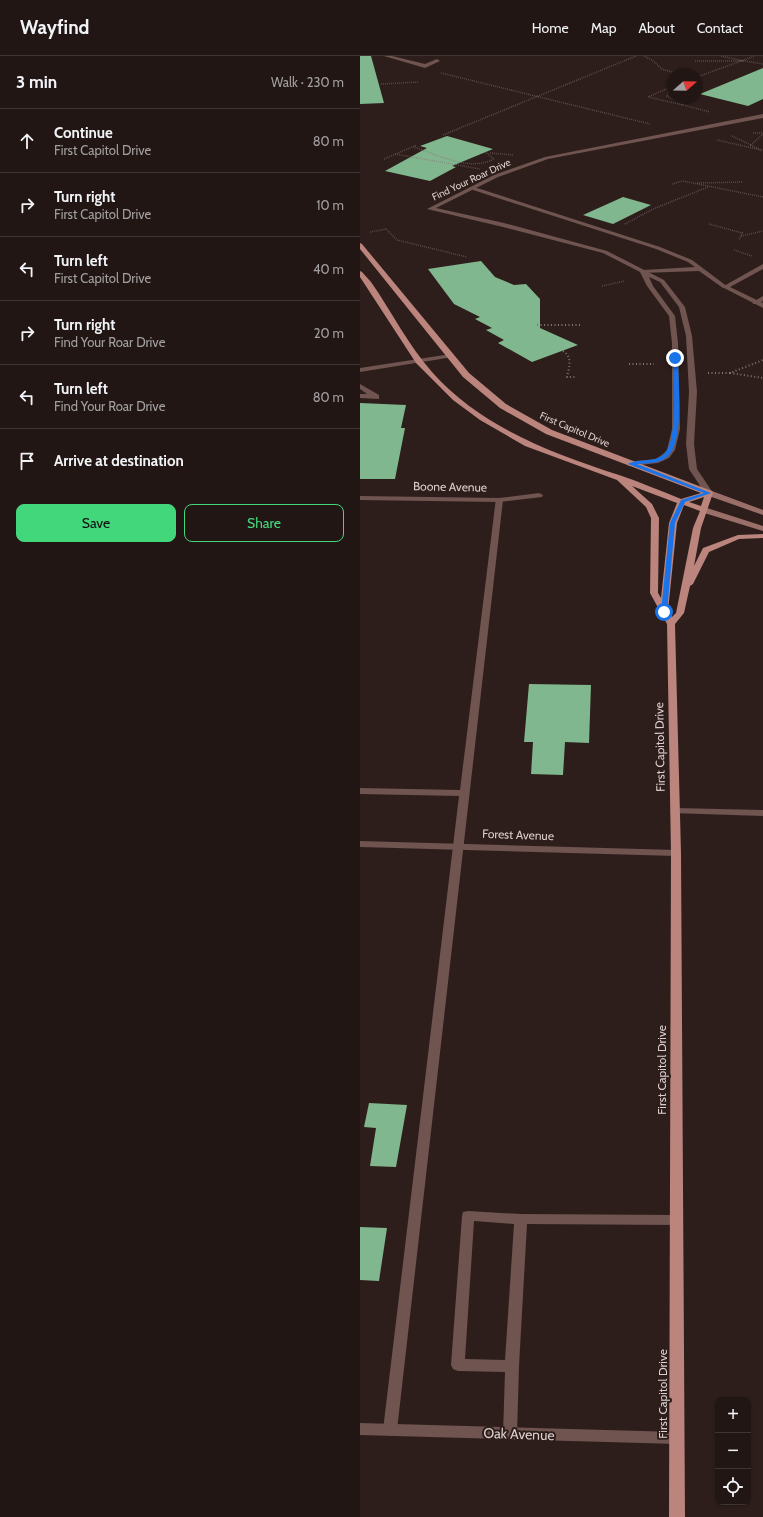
<!DOCTYPE html>
<meta charset="utf-8">
<style>
:root{--surface:#221614;--page:#2a1f1d;--text:#f1f3f6;--muted:#a29fa0;--line:#3f3534;--accent:#43d77b}
body{margin:0;font-family:Cabin,sans-serif;background:var(--page);color:var(--text)}
.controls{position:absolute;right:12px;bottom:12px;display:grid;overflow:hidden;border-radius:8px;box-shadow:0 1px 3px #0004}
.controls button{width:36px;height:36px;display:grid;place-items:center;padding:0;border:0;border-bottom:1px solid var(--line);background:var(--surface);color:var(--text);font:20px sans-serif}
.compass{position:absolute;left:307px;top:12px;width:36px;height:36px;border-radius:50%;background:var(--surface);box-shadow:0 1px 3px #0004;rotate:70deg}
.stop{position:absolute;width:12px;height:12px;margin:-9px;border:3px solid #1a73e8;border-radius:50%;background:#fff}
.stop.end{background:#1a73e8;border-color:#fff;box-shadow:0 1px 4px #0008}
.list{margin:0;padding:0;list-style:none}
h2{display:flex;justify-content:space-between;align-items:center;height:52px;margin:0;padding:0 16px;font-size:17px}
h2 small{font-size:13px;font-weight:400;color:var(--muted)}
.list li{display:grid;grid-template-columns:26px 1fr auto;gap:12px;align-items:center;box-sizing:border-box;height:64px;padding:0 16px;border-top:1px solid var(--line)}
.list b{display:block;font-size:15px;white-space:nowrap}
.list p{margin:0;font-size:13px;white-space:nowrap;color:var(--muted)}
.list em{font-size:13px;font-style:normal;color:var(--muted)}
.actions{display:flex;gap:8px;padding:12px 16px}
.actions a{flex:1;padding:9px 0;border:1px solid var(--accent);border-radius:8px;text-align:center;font-size:14px;color:var(--accent)}
.actions .main{background:var(--accent);color:#111}
.icon{flex:none;width:22px;height:22px;fill:none;stroke:currentColor;stroke-width:2;stroke-linecap:round;stroke-linejoin:round}
.map{position:relative;flex:none;width:403px;height:1461px;overflow:hidden}
header{display:flex;align-items:center;gap:24px;box-sizing:border-box;height:56px;padding:0 20px;background:var(--surface);border-bottom:1px solid var(--line)}
header strong{font-size:19px}
nav{display:flex;gap:22px;margin-inline-start:auto;font-size:14px}
main{display:flex}
aside{flex:1;background:var(--surface)}
.map>svg:first-child{display:block}
.building{fill:#80b78e}
.lines{fill:none;stroke-linecap:round;stroke-linejoin:round}
.path-far1{stroke:#817371;stroke-width:1.5;stroke-dasharray:0.5 1.5;stroke-linecap:butt}
.path{stroke:#817371;stroke-width:2;stroke-dasharray:1 2.5;stroke-linecap:butt}
.service{fill:#6f5450;fill-rule:evenodd}
.minor{fill:#6f5450;fill-rule:evenodd}
.secondary{fill:#9a6f69;fill-rule:evenodd}
.primary{fill:#bb847c;fill-rule:evenodd}
.route{fill:#1a73e8}
.labels{text-anchor:middle;stroke-width:4;stroke-linejoin:round;paint-order:stroke}
.far-street-label{font-size:10px;fill:#dbcfcd;stroke:#2e1e1b}
.street-label{font-size:12px;fill:#dbcfcd;stroke:#2e1e1b}
.near-street-label{font-size:14px;fill:#dbcfcd;stroke:#2e1e1b}
</style>
<header>
<strong>Wayfind</strong>
<nav><a>Home</a><a>Map</a><a>About</a><a>Contact</a></nav>
</header>
<main>
<aside>
<h2>3 min<small>Walk · 230 m</small></h2>
<ul class="list">
<li><svg class="icon" aria-label="ahead" viewBox="0 0 24 24"><path d="M12 20V5M6 11l6-6 6 6"/></svg><div><b>Continue</b><p>First Capitol Drive</p></div><em>80 m</em></li>
<li><svg class="icon" aria-label="right" viewBox="0 0 24 24"><path d="M7 20v-9h11M14 6l5 5-5 5"/></svg><div><b>Turn right</b><p>First Capitol Drive</p></div><em>10 m</em></li>
<li><svg class="icon" aria-label="left" viewBox="0 0 24 24"><path d="M17 20v-9H6M10 6l-5 5 5 5"/></svg><div><b>Turn left</b><p>First Capitol Drive</p></div><em>40 m</em></li>
<li><svg class="icon" aria-label="right" viewBox="0 0 24 24"><path d="M7 20v-9h11M14 6l5 5-5 5"/></svg><div><b>Turn right</b><p>Find Your Roar Drive</p></div><em>20 m</em></li>
<li><svg class="icon" aria-label="left" viewBox="0 0 24 24"><path d="M17 20v-9H6M10 6l-5 5 5 5"/></svg><div><b>Turn left</b><p>Find Your Roar Drive</p></div><em>80 m</em></li>
<li><svg class="icon" aria-label="arrive" viewBox="0 0 24 24"><path d="M6 21V4h12l-3 4 3 4H6"/></svg><div><b>Arrive at destination</b></div></li>
</ul>
<div class="actions"><a class="main">Save</a><a>Share</a></div>
</aside>
<div class="map">
<svg width="403" height="1461" viewBox="0 0 403 1461">
<rect width="100%" height="100%" fill="#2e1e1b"/>
<!-- building -->
<path class="building" d="M0,0H11L24,47L0,48Z
M403,12V43L388,50L340,38Z
M87,80L133,93L92,110L96,111L70,125L25,115L67,92L60,90Z
M263,141L291,149L253,168L223,159Z
M121,205L135,221L154,229L166,228L180,243V272L218,289L172,306L138,287L144,284L126,274L132,272L115,263L120,261L94,248L68,213Z
M0,347L46,349L41,372H45L35,423H0Z
M169,628L231,629L229,687L205,686L203,719L171,718L173,686H164Z
M9,1047L47,1049L36,1111L10,1110L16,1072L4,1071Z
M0,1171L27,1172L19,1225L0,1224Z"/>
<g class="lines">
<!-- path-far1 -->
<path class="path-far1" d="M284,0L292,4L302,13L319,18
M335,5H384L361,0
M385,5L403,8
M81,17L290,68
M337,21L395,0
M21,28L59,26
M309,32L307,40L323,49L288,41L313,30
M323,49L350,56
M393,77H403
M403,78L391,89L403,95
M83,79L276,0
M372,80L391,89
M357,84L401,94
M54,91C78,99 110,116 134,103L125,96
M130,97L153,99
M35,98L120,113
M24,103L57,89
M337,127L383,126
M312,128L323,125L403,141
M265,168L293,153L348,131
M349,168L382,177L381,180
M10,176L26,173L37,184L107,201
M379,183L381,180L403,175
M374,194L392,200
M242,230L265,225"/>
<!-- path -->
<path class="path" d="M177,269H220
M203,295C213,301 209,311 207,321H216
M269,308H294
M348,317H370L403,304
M370,317L403,322"/>
<!-- service -->
<path class="service" d="M110,131H114L300,191L332,204L368,231L363,232L339,215L281,217V215L283,214L335,211L328,206L296,193L110,133Z
M403,240V245L397,248H393V246Z
M0,328L19,339V343L0,342V338H7L0,333Z
M136,442H139L143,444L37,1374L35,1378L30,1380L25,1378L23,1374L99,740L0,738V732L100,734Z
M315,752L403,754V760L311,757L310,755Z
M108,1155L161,1158L317,1159L322,1160L323,1164L322,1168L317,1169L167,1168L159,1310L157,1378L155,1382L150,1384L145,1382L143,1378L145,1316L98,1315L93,1313L91,1309L102,1160L103,1156ZM114,1165L154,1168L145,1304L105,1303Z"/>
<!-- minor -->
<path class="minor" d="M24,0H32L65,8L77,3L80,5L65,12Z
M403,58V62L188,103L138,121L76,152L144,167L247,195L304,224L325,251L332,280L337,336L334,388L337,413L353,437L349,439H346L329,413L326,388L329,336L326,280L319,251L300,226L289,221L293,230L315,260L318,287L320,373L315,394L309,402L298,407L271,410H268V406L296,403L303,398L307,394L312,373V287L309,260L287,230L280,216L243,197L143,171L67,153L134,119L185,101Z
M403,208V213L370,231L403,247V252L362,231Z
M91,298L93,299V301L0,316V312Z
M179,437L183,439L182,441L139,446L0,444V440L139,442Z
M0,785L316,794L321,797L316,800L0,791Z
M0,1367L317,1376L322,1378L324,1382L322,1386L317,1388L0,1379Z"/>
<!-- secondary -->
<path class="secondary" d="M346,435H352L403,454V459L346,439Z
M341,452H347L403,470V475L341,456Z"/>
<!-- primary -->
<path class="primary" d="M0,187L2,188L109,317L146,348L192,374L352,435L353,437L341,472L334,510L343,492L378,479L403,478V482L379,483L349,496L333,528L330,530L324,557L315,568L321,797L325,1461H309L311,797L307,568L290,537L291,462L286,451L257,424L165,390L120,364L93,344L56,307L0,221V215L2,216L11,226C32,256 48,289 72,316C121,371 191,397 259,419C280,426 301,435 321,443L341,437L186,378L140,352L103,321L0,193ZM272,430L317,447L309,467L301,542L298,537L299,462L292,448ZM344,441L341,450L329,446ZM324,449L340,455L333,472L316,557L312,561L308,555L317,467Z"/>
</g>
<!-- route -->
<path class="route" d="M315,301L318,302C318,325 325,387 307,401C299,408 287,407 277,408L351,437L325,446L315,467L307,556L304,558L301,556L310,467L321,444L344,437L268,408C278,402 293,407 303,399C319,387 313,322 313,302Z"/>
<g class="labels">
<!-- far-street labels -->
<g class="far-street-label">
<text transform="translate(111 123) rotate(-25)" y="4">Find Your Roar Drive</text>
<text transform="translate(215 373) rotate(23)" y="4">First Capitol Drive</text>
</g>
<!-- street labels -->
<g class="street-label">
<text transform="translate(90 431) rotate(1)" y="4">Boone Avenue</text>
<text transform="translate(300 691) rotate(-91)" y="4">First Capitol Drive</text>
<text transform="translate(158 779) rotate(2)" y="4">Forest Avenue</text>
<text transform="translate(302 1014) rotate(-90)" y="4">First Capitol Drive</text>
<text transform="translate(303 1338) rotate(-90)" y="4">First Capitol Drive</text>
</g>
<!-- near-street labels -->
<g class="near-street-label">
<text transform="translate(159 1378) rotate(2)" y="5">Oak Avenue</text>
</g>
</g>
</svg>
<div class="controls">
<button>+</button>
<button>−</button>
<button><svg class="icon" aria-label="locate" viewBox="0 0 24 24"><circle cx="12" cy="12" r="6"/><path d="M12 2v4M12 18v4M2 12h4M18 12h4"/></svg></button>
</div>
<svg class="compass" viewBox="-18 -18 36 36"><path d="M0-13l5 13h-10z" fill="#e53935"/><path d="M0 13l5-13h-10z" fill="#a29fa0"/></svg>
<div class="stop" style="left:304px;top:556px"></div>
<div class="stop end" style="left:315px;top:302px"></div>
</div>
</main>
